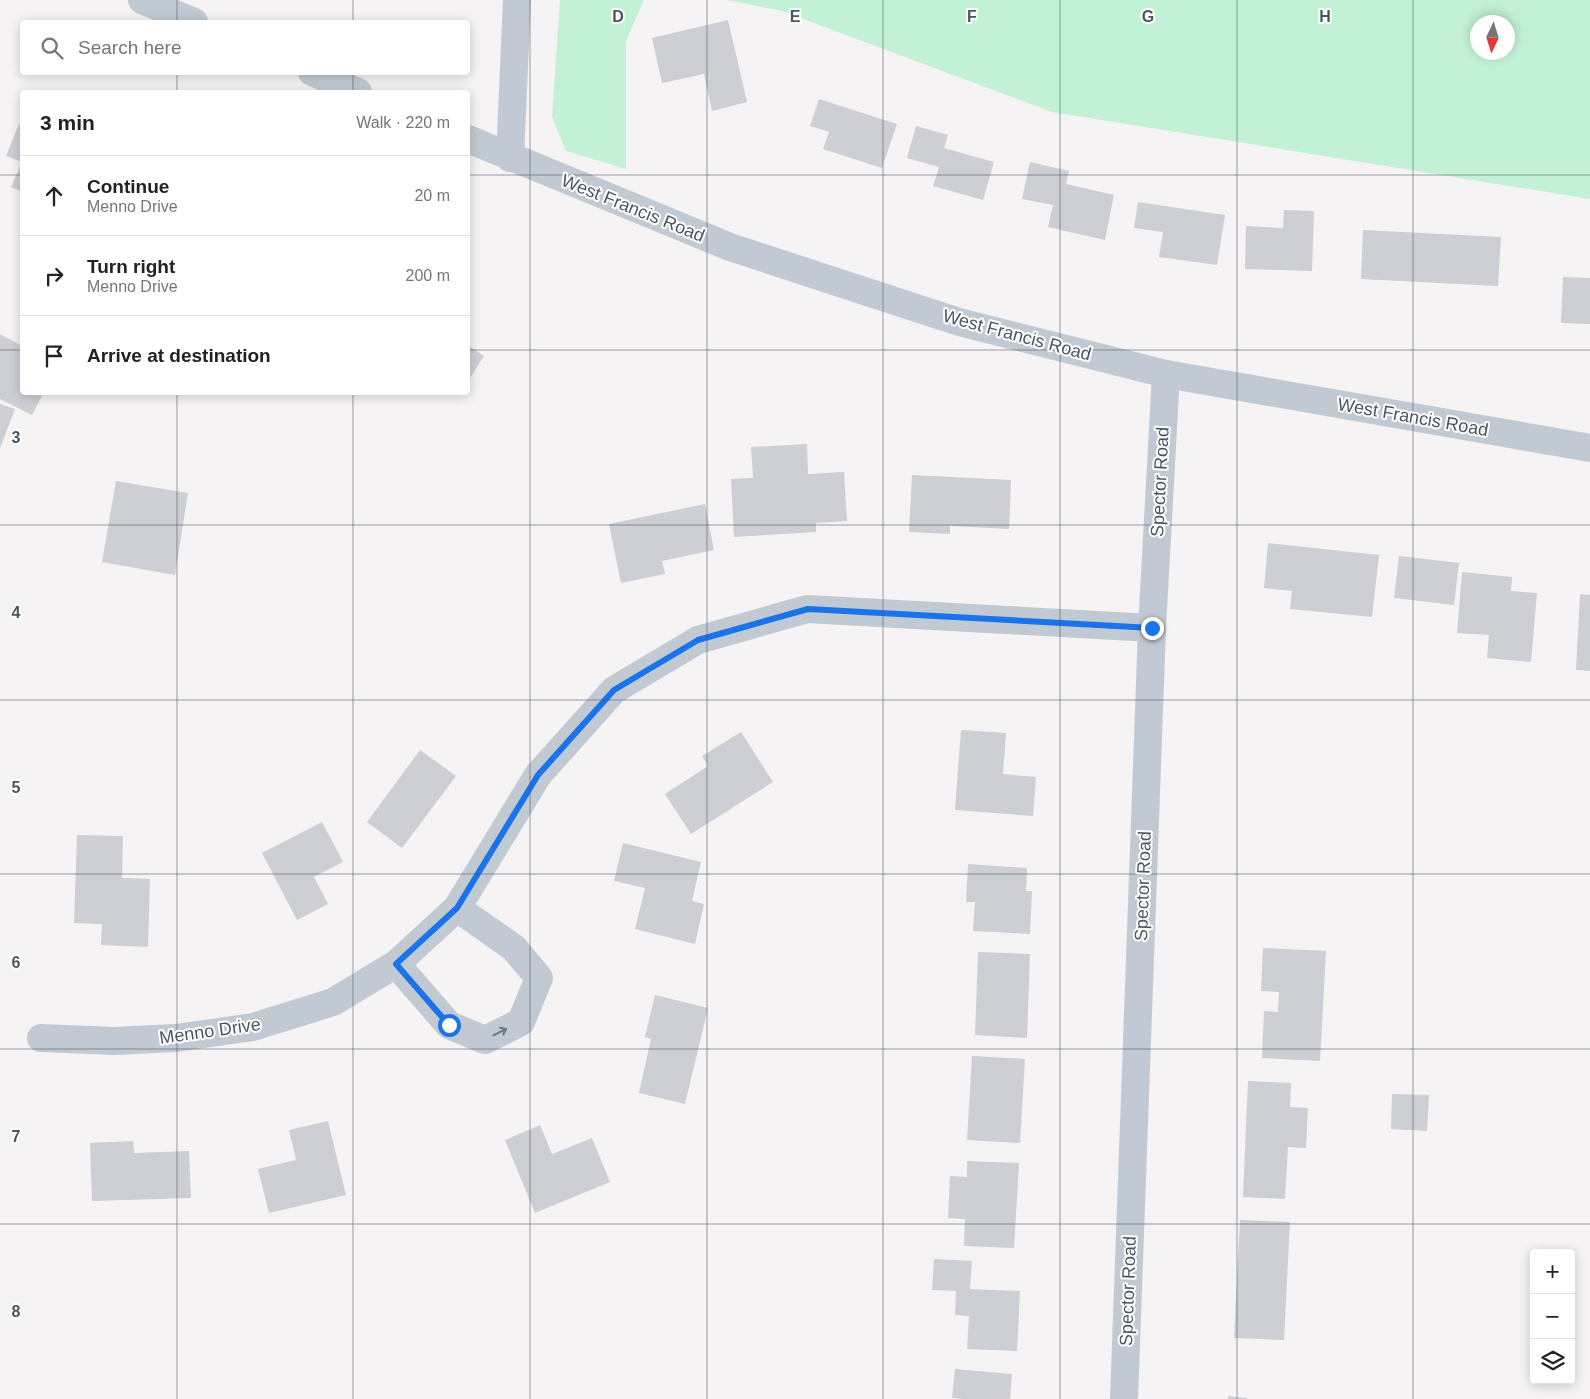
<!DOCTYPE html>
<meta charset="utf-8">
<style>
:root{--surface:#fff;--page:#f2f2f2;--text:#222;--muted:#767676;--line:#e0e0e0}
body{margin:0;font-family:Arial,sans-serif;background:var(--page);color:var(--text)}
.controls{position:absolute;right:15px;bottom:15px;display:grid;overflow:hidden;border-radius:5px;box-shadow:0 2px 12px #0003}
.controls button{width:45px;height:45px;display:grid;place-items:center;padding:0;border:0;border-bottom:1px solid var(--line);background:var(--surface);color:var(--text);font:25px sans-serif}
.compass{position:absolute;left:1470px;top:15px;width:45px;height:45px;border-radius:50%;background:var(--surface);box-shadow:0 2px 12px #0003;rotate:184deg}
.stop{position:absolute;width:15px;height:15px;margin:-11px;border:4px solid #1a73e8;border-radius:50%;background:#fff}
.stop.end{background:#1a73e8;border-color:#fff;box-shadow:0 1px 5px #0008}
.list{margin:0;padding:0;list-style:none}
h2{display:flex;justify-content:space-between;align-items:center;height:65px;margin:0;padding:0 20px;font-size:21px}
h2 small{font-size:16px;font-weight:400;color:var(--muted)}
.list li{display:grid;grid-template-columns:32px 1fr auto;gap:15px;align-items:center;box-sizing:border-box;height:80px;padding:0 20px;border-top:1px solid var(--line)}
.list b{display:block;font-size:19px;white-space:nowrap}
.list p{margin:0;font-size:16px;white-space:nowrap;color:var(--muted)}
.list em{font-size:16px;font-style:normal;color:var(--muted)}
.icon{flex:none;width:28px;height:28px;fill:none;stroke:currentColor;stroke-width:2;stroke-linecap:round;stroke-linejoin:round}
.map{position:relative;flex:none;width:1590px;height:1399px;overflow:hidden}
.search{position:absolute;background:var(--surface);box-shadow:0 2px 12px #0003;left:20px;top:20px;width:450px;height:55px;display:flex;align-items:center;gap:12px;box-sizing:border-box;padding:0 18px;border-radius:5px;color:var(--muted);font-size:19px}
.panel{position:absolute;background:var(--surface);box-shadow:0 2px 12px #0003;left:20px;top:90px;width:450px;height:305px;border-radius:5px}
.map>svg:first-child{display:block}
.green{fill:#c3f1d5;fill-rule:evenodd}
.building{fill:#cdcfd5}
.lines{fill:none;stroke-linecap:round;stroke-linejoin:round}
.minor{stroke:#c1cad2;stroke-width:28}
.tertiary{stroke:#c1cad2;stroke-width:28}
.oneway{stroke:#6e7983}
.route{stroke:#1a73e8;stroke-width:6}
.grid{fill:none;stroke:#4a5661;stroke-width:1;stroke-opacity:0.55}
.labels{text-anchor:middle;stroke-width:4;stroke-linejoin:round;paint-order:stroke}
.street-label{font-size:18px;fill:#4a5661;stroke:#fff}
.grid-label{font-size:16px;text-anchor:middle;font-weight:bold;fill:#4a5661;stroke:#fff;stroke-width:4;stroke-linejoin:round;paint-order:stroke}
</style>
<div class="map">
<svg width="1590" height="1399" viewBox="0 0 1590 1399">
<rect width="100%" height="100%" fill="#f5f3f3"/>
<!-- green -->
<path class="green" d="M560,0H644L626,41V169L566,151L552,117Z
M727,0H1590V199L1052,112L782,11ZM1478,22H1508V52H1478Z"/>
<!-- building -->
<path class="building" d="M728,20L747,102L712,111L704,74L662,83L652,38Z
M819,99L897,124L882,168L823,149L829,132L810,126Z
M19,124L22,125V192L11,187L22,162L6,156Z
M916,126L948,135L944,148L994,162L983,200L933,186L939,167L907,158Z
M1030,162L1069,171L1066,184L1114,195L1105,240L1048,227L1053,205L1022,199Z
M1138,202L1225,215L1217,265L1159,257L1163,232L1134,228Z
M1284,210L1314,211L1312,271L1245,269L1246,226L1283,228Z
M1363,230L1501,237L1498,286L1361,279Z
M1563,277L1590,278V324L1561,323Z
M0,334L22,346V392H44L32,415L0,399Z
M468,345L484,356L468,381Z
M0,404L15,409L0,448Z
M807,444L808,474L844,472L847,521L816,523V532L734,537L731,479L753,478L751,447Z
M912,475L1011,480L1009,529L950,526V534L909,532Z
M116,481L188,493L175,575L102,562Z
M705,504L714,550L662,561L665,574L621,583L609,524Z
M1268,543L1379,555L1372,617L1290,609L1292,591L1264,588Z
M1399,556L1459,563L1454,605L1394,598Z
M1462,572L1512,577L1511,591L1537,593L1531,662L1487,658L1489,635L1457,633Z
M1580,594L1590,595V671L1576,670Z
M961,730L1006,733L1003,774L1036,777L1033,816L955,810Z
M741,732L773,782L691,834L665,794L708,766L702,756Z
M420,750L456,776L402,848L367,822Z
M322,822L343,862L314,877L328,904L297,920L262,853Z
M77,835L123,836L122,878L150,879L148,947L101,945L102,924L74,923Z
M623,843L701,862L692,901L704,904L695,944L635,929L645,888L614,881Z
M968,864L1027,868L1026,891H1032L1030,934L973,931L975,902H966Z
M1263,948L1326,951L1320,1061L1262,1058L1264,1011L1278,1012L1279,992L1261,991Z
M978,952L1030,954L1027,1038L975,1035Z
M655,995L708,1008L685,1104L639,1093L651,1039L645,1037Z
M972,1056L1025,1059L1020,1143L967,1140Z
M1248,1081L1291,1083L1290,1107L1308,1108L1306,1148L1288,1147L1285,1199L1243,1197Z
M1392,1094L1429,1095L1427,1131L1391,1129Z
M328,1121L346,1195L269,1213L258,1169L296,1160L289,1130Z
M540,1125L552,1154L592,1138L610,1182L535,1213L505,1140Z
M133,1141L134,1153L189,1151L191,1198L92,1201L90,1143Z
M967,1161L1019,1163L1014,1248L964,1246L965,1219L948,1218L950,1176L967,1177Z
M1240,1220L1290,1222L1284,1340L1234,1338Z
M934,1259L972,1261L970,1289L1020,1291L1017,1351L967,1349L969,1316L955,1315L956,1291L932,1290Z
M955,1369L1012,1374L1010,1399H963L952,1398Z
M1228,1396L1247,1398V1399H1228Z"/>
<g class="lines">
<!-- minor -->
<path class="minor" d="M510,158L517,0
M396,964L449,1025L485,1040L521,1022L539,978L514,948L457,908
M41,1038L114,1041L176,1038L253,1027L333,1002L396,964L457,908L538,775L614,690L698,640L807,609L1152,628
M1124,1399L1152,628L1166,374"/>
<!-- tertiary -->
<path class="tertiary" d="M142,0L194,22
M312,72L358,92
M468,139L730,247L959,322L1166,374L1590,448"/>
</g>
<!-- one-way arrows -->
<defs><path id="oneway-shaft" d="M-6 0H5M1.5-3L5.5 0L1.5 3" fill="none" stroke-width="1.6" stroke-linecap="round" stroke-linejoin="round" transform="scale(1.25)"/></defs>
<use class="oneway" href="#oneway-shaft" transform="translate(500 1032) rotate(-26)"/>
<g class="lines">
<!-- route -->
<path class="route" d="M449,1025L396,964L457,908L538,775L614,690L698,640L808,609L1152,628"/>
</g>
<!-- grid -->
<path class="grid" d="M177,0V22M353,0V22M530,0V1399M707,0V1399M883,0V1399M1060,0V1399M1237,0V1399M1413,0V1399M177,72V92M353,72V92M0,175H22M468,175H1590M0,350H22M468,350H1590M177,392V1399M353,392V1399M0,525H1590M0,700H1590M0,874H1590M0,1049H1590M0,1224H1590"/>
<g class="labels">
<!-- street labels -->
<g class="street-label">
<text transform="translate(633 208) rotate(22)" y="6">West Francis Road</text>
<text transform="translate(1017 335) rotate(15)" y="6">West Francis Road</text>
<text transform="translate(1413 417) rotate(10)" y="6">West Francis Road</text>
<text transform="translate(1160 482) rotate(-87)" y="6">Spector Road</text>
<text transform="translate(1143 886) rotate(-88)" y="6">Spector Road</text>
<text transform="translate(210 1031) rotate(-8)" y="6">Menno Drive</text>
<text transform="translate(1128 1291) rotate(-88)" y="6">Spector Road</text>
</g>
</g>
<g class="grid-label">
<text x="618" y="22">D</text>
<text x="795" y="22">E</text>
<text x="972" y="22">F</text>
<text x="1148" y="22">G</text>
<text x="1325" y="22">H</text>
<text x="16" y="443">3</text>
<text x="16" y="618">4</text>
<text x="16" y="793">5</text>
<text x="16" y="968">6</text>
<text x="16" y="1142">7</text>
<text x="16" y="1317">8</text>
</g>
</svg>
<div class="controls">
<button>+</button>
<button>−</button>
<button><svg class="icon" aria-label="layers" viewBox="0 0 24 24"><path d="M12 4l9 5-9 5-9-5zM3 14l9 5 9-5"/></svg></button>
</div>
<svg class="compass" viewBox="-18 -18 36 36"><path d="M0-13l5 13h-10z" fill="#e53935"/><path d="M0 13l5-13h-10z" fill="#767676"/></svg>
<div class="stop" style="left:449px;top:1025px"></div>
<div class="stop end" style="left:1152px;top:628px"></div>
<div class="search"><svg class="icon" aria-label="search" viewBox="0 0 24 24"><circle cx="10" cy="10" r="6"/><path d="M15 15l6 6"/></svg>Search here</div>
<section class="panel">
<h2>3 min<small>Walk · 220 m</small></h2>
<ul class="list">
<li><svg class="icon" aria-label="ahead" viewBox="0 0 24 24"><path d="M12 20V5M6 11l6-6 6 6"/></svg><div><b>Continue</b><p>Menno Drive</p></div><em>20 m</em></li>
<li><svg class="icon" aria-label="right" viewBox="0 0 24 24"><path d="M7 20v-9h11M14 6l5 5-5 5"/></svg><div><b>Turn right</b><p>Menno Drive</p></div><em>200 m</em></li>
<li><svg class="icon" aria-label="arrive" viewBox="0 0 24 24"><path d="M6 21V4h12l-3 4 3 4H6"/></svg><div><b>Arrive at destination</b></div></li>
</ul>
</section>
</div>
